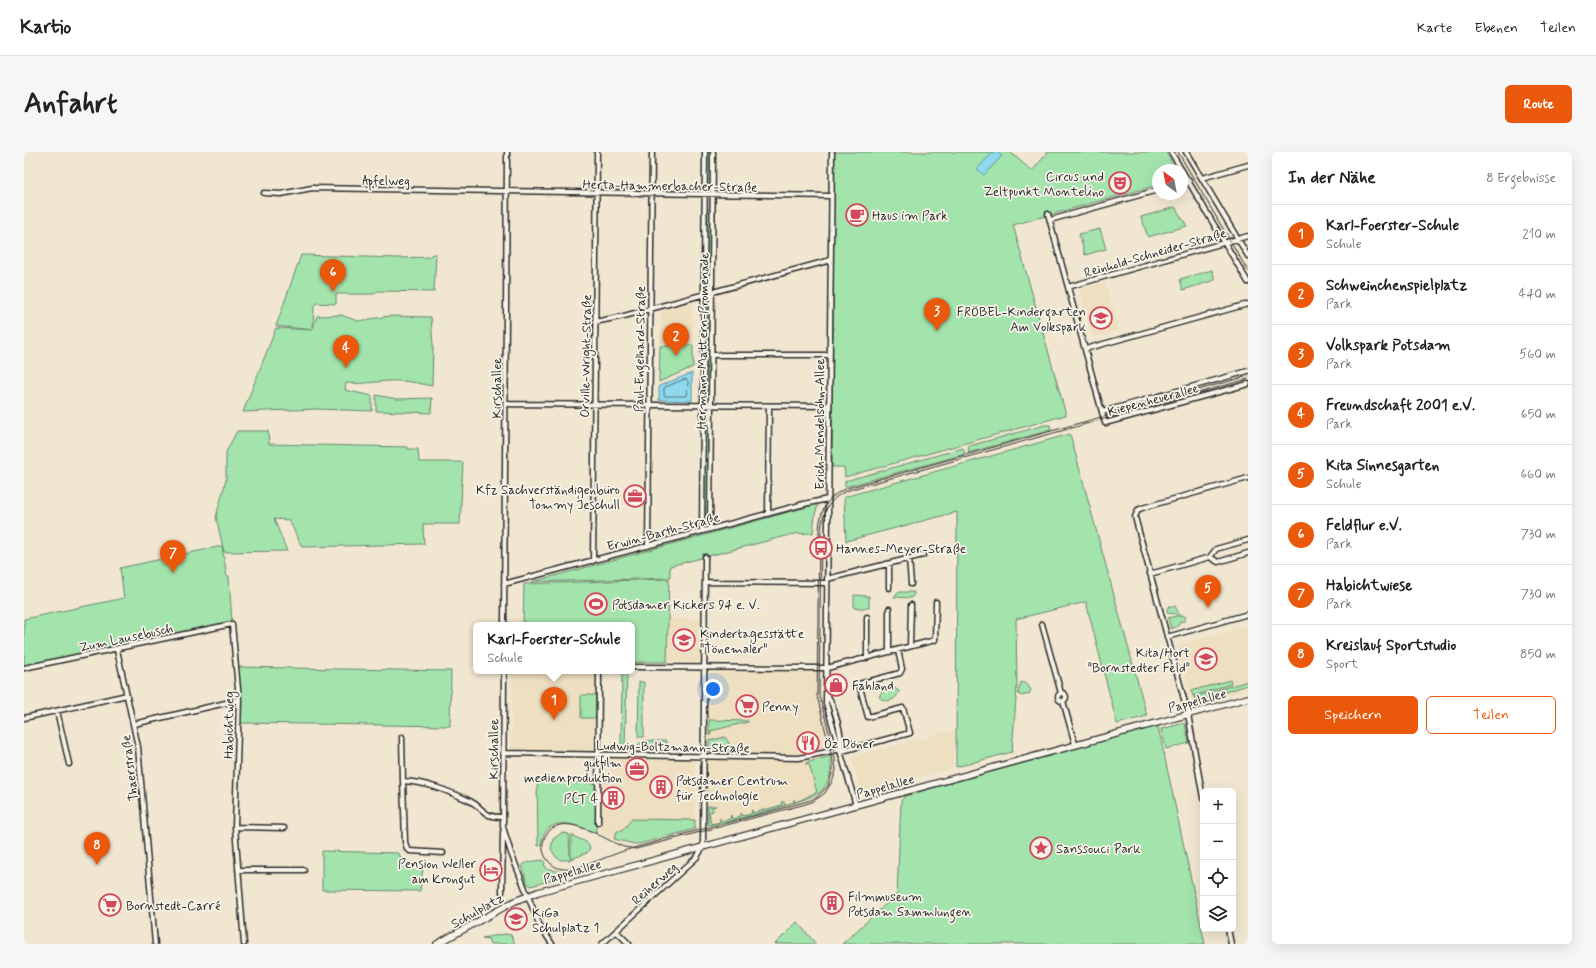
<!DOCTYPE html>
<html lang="de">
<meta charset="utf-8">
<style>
:root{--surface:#fff;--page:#f6f6f6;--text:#222;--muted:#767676;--line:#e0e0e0;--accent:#ea580c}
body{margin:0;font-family:Mynerve,sans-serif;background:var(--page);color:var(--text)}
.controls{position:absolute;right:12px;bottom:12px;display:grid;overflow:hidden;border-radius:6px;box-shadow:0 4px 16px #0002}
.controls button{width:36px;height:36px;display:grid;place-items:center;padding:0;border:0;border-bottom:1px solid var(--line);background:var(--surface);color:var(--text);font:20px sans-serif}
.compass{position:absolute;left:1128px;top:12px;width:36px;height:36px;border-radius:50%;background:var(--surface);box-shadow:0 4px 16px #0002;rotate:328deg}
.you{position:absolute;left:689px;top:537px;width:14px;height:14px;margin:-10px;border:3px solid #fff;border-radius:50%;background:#1a73e8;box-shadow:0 0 0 6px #1a73e833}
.badge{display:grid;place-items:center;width:26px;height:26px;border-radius:50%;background:var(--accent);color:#fff;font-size:13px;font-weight:700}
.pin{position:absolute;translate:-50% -33px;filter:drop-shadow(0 1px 2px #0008)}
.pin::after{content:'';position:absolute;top:21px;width:14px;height:12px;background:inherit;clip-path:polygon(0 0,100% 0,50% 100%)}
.popup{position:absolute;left:449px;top:470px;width:162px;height:52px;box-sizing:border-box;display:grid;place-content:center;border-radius:6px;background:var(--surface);filter:drop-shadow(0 1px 3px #0005);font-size:13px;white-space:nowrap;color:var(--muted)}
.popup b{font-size:15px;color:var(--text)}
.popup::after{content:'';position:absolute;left:50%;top:100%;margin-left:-8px;border:8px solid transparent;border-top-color:var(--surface)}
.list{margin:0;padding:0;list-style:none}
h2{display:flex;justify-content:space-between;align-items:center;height:52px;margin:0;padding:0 16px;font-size:17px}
h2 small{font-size:13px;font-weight:400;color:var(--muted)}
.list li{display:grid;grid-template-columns:26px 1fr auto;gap:12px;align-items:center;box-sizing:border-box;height:60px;padding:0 16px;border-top:1px solid var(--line)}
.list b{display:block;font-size:15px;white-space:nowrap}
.list p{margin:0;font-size:13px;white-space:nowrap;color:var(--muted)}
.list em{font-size:13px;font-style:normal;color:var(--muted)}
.actions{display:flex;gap:8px;padding:12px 16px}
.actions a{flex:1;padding:9px 0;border:1px solid var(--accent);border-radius:6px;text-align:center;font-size:14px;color:var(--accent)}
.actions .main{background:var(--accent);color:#fff}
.icon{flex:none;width:22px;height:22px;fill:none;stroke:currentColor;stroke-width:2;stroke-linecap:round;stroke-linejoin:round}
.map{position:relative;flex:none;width:1224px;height:792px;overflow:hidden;border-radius:6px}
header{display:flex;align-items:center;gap:24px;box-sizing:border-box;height:56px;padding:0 20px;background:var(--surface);border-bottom:1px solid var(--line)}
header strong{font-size:19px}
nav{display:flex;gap:22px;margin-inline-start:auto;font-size:14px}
.intro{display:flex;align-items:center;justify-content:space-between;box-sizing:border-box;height:96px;padding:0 24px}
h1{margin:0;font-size:28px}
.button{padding:10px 18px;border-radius:6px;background:var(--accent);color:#fff;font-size:14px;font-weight:700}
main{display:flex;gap:24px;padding:0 24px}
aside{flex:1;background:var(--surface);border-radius:6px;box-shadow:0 4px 16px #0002}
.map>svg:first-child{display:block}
.built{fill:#eddfc0}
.green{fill:#a3e3ac;stroke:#67876c}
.water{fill:#8ed9ee;stroke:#6693a0}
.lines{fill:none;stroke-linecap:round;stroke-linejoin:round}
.shore{stroke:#537179;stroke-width:1}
.street-casing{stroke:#2b2b2b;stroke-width:7}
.secondary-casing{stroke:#2b2b2b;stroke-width:8}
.street{stroke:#f7f3e8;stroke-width:4}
.secondary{stroke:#f7f3e8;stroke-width:5.5}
.tram{stroke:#2b2b2b;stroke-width:1}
.labels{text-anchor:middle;stroke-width:3.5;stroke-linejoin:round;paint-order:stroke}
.poi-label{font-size:13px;fill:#2b2b2b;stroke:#f7f3e8;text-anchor:start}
.street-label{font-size:13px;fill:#2b2b2b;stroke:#f7f3e8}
</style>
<header>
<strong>Kartio</strong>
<nav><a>Karte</a><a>Ebenen</a><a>Teilen</a></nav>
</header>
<div class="intro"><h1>Anfahrt</h1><a class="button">Route</a></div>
<main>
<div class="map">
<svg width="1224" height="792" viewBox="0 0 1224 792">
<rect width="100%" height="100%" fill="#f1e7d1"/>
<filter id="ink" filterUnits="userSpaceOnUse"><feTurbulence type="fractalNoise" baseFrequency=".025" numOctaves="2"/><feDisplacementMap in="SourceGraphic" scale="8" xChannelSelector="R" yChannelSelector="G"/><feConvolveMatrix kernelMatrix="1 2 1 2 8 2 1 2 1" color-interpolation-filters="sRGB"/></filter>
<g filter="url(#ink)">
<!-- built -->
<path class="built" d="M1081,130L1095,178L1069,186L1055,138Z
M668,149L669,193L636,194L637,159Z
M645,466L677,467L676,510L644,509Z
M1224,473V537L1170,553L1153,494Z
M688,517L791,518L792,547L805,597L783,602L794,641L780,648L683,675L682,523Z
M488,519H573V595L571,599L569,601L487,600Z
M930,578L929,616L837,641L827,605Z
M581,606L671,607V677L610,692L593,689L576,681V612Z
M502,761L503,767L482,772L481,767Z"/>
<!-- green -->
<path class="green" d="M683,0H687V38H683Z
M810,0H986L1008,19L1024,0H1142L1152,18H1134V33L989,73L1042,263L821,325L820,315H808Z
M1151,55L1163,74L1124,85L1117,65Z
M682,57H687L686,130L681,129Z
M1076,77L1082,97L1061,103L1055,82Z
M409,102H412L410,140L354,139L351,142H312V152L292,151L290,154L289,176L293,164L317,163L334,169L365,164L407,165L409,193L408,234C397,232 386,229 376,229C357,228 341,233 322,231L321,238L348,244V259L292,257L219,260L252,176L289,178L252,174L277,103L375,106L404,105Z
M1188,118L1191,128L1159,138L1156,127Z
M682,150H686L685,248H681Z
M669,193V215L635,230L636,194Z
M352,243L373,247L408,246L407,261L352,259Z
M680,262H685L684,371H680Z
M1021,273H1026L1027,278L944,301L945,294Z
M213,279H244L245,292L384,295V297H394L395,310H439L436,372H399L400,392L278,395L265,368L250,367L263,399L200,400L192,365L202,328V300Z
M1046,282L1123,564L1093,572L1062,450L992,467L993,534L988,600L932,615L933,360L822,389L820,345Z
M939,296L941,302L821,335V329Z
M794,352L791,363L789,381L770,382L646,414V426L508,430Z
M198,394L203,424H205L208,472L0,516V467L100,446L96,416Z
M645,427L643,510H608V473H499L500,432Z
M874,440H890V442L887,446L870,445Z
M830,443L845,444V456H830Z
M1145,454H1151L1155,462V465L1158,463L1162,465L1160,469L1156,470L1154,474L1147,477L1144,466L1153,464L1152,462L1144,461L1143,457Z
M213,515L427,519L426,574L215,571Z
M598,521H603L601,594H597Z
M1206,528L1207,532L1169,544L1167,539Z
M1224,529V533L1171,549L1170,545Z
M615,530H620V585H614Z
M997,530L1003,532L1007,538L1005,542L997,544L994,541Z
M864,536H870L875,539C872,549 862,552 855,545L858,539Z
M557,543H572V566H557Z
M685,568L724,569V570L686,579L687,583H685Z
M1161,571L1165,591L1142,597L1137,577Z
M1134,574L1181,792H818L873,742L877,649L883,642L884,643L1022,604V600Z
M701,585L710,599H685V589Z
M622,589H642L643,598H610L616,591Z
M806,604C809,617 806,632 795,641C788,647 691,675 684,673V654H692L688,655L689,659L685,660L687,672L696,670V666L697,669L706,667L707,663L708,667L717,664V661L719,664L727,662L728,658L729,661L758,653L757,650H760L761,653L770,650V647L771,650C780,648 784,643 793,640L785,612L782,613V611Z
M513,630L572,631V681C552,673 522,660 517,693L514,694Z
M608,667L671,668V677L615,692H610L590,687L593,679H598Z
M538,681L545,682L546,708H537L532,705L527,697L529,687Z
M547,683L564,691L566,696L563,701L547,707Z
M298,699L375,701L377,707L399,716L396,739L298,738Z
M519,708L521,711L520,713L525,718L527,717C535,721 542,720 551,719L552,721L507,734L503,731L498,713L505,710Z
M773,770L792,792H751Z
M481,782L487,783L491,792H466L464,787L458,786Z"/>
<!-- water -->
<path class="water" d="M969,0H973L978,4L960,23L953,17Z
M668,221V249L635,248V234Z"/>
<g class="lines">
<!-- shore -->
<path class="shore" d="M662,227L664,229L663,244H640V236Z"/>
<!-- street casing -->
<g class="street-casing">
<path id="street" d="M808,0L802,551L832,653
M1147,0L1224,130
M1162,0L1224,104
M1178,26L1224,13
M1158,31L1165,29
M240,41L257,42L288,36L807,44
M1024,62L1081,271L1224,232
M1026,68L1134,38
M1044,135L1224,84
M571,170L600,164L807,108
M1061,197L1224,152
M688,203H805
M482,252L805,254
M1078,260L1224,219
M744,362L745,254
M686,377L689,0
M678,379L681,0
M624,394L628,0
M1186,405L1194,410L1224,401
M885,406L887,432
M569,409L573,0
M865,412V436
M1126,422L1186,405L1192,397L1224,388
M803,427L899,403
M681,430L803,431
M480,432L780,352L804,347
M865,457V500
M1018,472L1037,541
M480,473L483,0
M1143,485L1224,462
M886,494L887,453
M93,498L114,595L131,792
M843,505V465
M608,515L803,516L911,488L912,450
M0,516L208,472L215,548L211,675L220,792
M480,519L479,675L487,701L515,772L528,792
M1034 545a4 4 0 1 1 8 0a4 4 0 1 1-8 0Z
M804,544C810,554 819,585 817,597
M1039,549L1051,592
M33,559L45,612
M0,566L103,543
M110,572L215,548
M378,585L379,629C402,630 424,639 444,648C460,655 458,666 479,665
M818,599L886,581L879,556L844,565L835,532L876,521L878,517L874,498
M479,601L775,606L817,597
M379,629L381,690L383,697L386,699L419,701
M1179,646L1164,562L1111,365L1114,358L1118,356L1224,326
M574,671L575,519
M211,675L260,676
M214,718H280
M478,740L479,680
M1204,777L1207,792
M592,779L605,792
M578,792L673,705L679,695L681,405"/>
</g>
<!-- secondary casing -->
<g class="secondary-casing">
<path id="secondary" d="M413,792L491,749L514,740L1224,546"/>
</g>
<!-- street -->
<use href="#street" class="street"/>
<!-- secondary -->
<use href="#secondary" class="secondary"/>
<!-- tram -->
<path class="tram" d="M1154,0L1224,119
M1224,224L827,335C805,342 796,356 795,379L793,544L809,610V618L804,634L793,645L787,648C727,666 666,679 606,697C588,702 560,716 542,717C531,718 521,709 519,698C518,691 520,684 525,679C543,660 581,688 600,695L612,697L778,653L788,650L800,642L808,630L812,618L810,599L795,543L797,379C799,357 807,344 828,337L1224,227"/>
</g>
</g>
<!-- icons -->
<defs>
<g id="theatre-ring" transform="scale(1.15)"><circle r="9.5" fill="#f7f3e8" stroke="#d1495b" stroke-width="1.5"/><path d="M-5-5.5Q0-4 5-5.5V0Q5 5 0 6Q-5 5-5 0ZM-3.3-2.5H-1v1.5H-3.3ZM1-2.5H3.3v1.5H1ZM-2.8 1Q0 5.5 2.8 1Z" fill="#d1495b"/></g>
<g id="cafe-ring" transform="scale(1.15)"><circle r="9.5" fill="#f7f3e8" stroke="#d1495b" stroke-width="1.5"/><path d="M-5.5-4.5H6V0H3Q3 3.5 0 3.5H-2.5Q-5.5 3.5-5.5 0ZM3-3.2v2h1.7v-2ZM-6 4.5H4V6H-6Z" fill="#d1495b"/></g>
<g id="school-ring" transform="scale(1.15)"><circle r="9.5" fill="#f7f3e8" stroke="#d1495b" stroke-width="1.5"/><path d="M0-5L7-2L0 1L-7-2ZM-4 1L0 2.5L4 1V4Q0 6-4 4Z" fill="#d1495b"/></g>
<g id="office-ring" transform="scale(1.15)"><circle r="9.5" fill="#f7f3e8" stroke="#d1495b" stroke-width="1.5"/><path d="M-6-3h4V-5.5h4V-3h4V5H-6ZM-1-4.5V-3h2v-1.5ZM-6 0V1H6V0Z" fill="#d1495b"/></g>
<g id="bus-ring" transform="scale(1.15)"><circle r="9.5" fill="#f7f3e8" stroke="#d1495b" stroke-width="1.5"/><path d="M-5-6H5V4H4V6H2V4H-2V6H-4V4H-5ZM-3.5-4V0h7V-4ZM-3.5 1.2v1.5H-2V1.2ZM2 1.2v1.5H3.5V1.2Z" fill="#d1495b"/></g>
<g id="stadium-ring" transform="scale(1.15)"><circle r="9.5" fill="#f7f3e8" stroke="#d1495b" stroke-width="1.5"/><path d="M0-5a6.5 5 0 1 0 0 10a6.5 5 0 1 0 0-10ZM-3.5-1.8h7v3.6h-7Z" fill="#d1495b"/></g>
<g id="shop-ring" transform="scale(1.15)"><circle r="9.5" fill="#f7f3e8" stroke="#d1495b" stroke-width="1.5"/><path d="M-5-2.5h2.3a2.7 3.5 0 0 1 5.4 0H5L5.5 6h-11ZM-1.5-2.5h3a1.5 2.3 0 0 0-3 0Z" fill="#d1495b"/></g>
<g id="supermarket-ring" transform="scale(1.15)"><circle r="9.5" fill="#f7f3e8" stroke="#d1495b" stroke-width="1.5"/><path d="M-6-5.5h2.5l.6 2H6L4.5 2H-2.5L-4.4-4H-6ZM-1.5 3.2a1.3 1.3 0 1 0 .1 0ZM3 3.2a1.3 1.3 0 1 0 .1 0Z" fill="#d1495b"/></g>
<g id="restaurant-ring" transform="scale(1.15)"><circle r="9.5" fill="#f7f3e8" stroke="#d1495b" stroke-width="1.5"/><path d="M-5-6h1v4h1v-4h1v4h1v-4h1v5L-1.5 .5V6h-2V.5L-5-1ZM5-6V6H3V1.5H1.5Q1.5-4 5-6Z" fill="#d1495b"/></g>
<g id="building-ring" transform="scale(1.15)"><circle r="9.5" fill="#f7f3e8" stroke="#d1495b" stroke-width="1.5"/><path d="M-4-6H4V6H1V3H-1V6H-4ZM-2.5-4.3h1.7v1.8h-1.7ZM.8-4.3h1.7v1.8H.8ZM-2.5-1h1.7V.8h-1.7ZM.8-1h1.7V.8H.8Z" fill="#d1495b"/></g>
<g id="sight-ring" transform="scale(1.15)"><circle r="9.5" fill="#f7f3e8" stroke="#d1495b" stroke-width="1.5"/><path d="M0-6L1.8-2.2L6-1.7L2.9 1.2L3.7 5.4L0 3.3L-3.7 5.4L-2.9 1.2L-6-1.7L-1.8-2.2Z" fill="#d1495b"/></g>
<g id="hotel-ring" transform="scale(1.15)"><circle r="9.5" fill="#f7f3e8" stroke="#d1495b" stroke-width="1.5"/><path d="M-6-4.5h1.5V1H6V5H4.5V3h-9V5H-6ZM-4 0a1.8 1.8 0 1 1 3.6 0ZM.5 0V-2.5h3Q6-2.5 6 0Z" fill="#d1495b"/></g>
</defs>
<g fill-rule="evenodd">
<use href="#theatre-ring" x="1096" y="31"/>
<use href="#cafe-ring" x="833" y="63"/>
<use href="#school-ring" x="1077" y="166"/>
<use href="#office-ring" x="611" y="344"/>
<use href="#bus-ring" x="797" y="396"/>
<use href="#stadium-ring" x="572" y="452"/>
<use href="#school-ring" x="660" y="488"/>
<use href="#school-ring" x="1182" y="507"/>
<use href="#shop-ring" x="812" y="533"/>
<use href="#supermarket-ring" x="723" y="554"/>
<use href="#restaurant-ring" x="784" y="591"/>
<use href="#office-ring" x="613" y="617"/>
<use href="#building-ring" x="637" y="635"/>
<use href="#building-ring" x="589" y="646"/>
<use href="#sight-ring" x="1017" y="696"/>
<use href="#hotel-ring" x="467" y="718"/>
<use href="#building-ring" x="808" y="751"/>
<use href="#supermarket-ring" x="86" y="753"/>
<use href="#school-ring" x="492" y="767"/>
</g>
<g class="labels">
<!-- poi labels -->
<g class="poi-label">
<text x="1080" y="29" text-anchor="end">Circus und<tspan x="1080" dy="15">Zeltpunkt Montelino</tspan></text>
<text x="848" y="68">Haus im Park</text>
<text x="1062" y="164" text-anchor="end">FRÖBEL-Kindergarten<tspan x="1062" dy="15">Am Volkspark</tspan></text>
<text x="596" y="342" text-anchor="end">Kfz Sachverständigenbüro<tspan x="596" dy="15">Tommy Jeschull</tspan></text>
<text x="812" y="401">Hannes-Meyer-Straße</text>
<text x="588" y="457">Potsdamer Kickers 94 e. V.</text>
<text x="676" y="486">Kindertagesstätte<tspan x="676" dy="15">"Tönemaler"</tspan></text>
<text x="1166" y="505" text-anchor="end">Kita/Hort<tspan x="1166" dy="15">"Bornstedter Feld"</tspan></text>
<text x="828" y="538">Fahland</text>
<text x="738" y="559">Penny</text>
<text x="800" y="596">Öz Döner</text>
<text x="598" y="615" text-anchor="end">gutfilm<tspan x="598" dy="15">medienproduktion</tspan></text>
<text x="652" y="633">Potsdamer Centrum<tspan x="652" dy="15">für Technologie</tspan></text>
<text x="574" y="651" text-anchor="end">PCT 4</text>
<text x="1032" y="701">Sanssouci Park</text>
<text x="452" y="716" text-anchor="end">Pension Weller<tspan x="452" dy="15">am Krongut</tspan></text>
<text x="824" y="749">Filmmuseum<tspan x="824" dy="15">Potsdam Sammlungen</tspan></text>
<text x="102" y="758">Bornstedt-Carré</text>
<text x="508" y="765">KiGa<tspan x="508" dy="15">Schulplatz 1</tspan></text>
</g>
<!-- street labels -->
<g class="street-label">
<text x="362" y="33">Apfelweg</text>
<text transform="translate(646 33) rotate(1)" y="5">Herta-Hammerbacher-Straße</text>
<text transform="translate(1131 100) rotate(-16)" y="5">Reinhold-Schneider-Straße</text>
<text transform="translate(678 189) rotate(-89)" y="5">Hermann-Mattern-Promenade</text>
<text transform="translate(615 197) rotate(-89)" y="5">Paul-Engelhard-Straße</text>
<text transform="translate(561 204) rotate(-89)" y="5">Orville-Wright-Straße</text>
<text transform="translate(472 236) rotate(-90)" y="5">Kirschallee</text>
<text transform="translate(1129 247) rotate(-15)" y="5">Kiepenheuerallee</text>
<text transform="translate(795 272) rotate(-90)" y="5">Erich-Mendelsohn-Allee</text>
<text transform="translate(639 379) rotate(-15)" y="5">Erwin-Barth-Straße</text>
<text transform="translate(102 485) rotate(-12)" y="5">Zum Lausebusch</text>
<text transform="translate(1173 548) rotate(-15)" y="5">Pappelallee</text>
<text transform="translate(204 573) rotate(-89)" y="5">Habichtweg</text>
<text transform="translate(649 594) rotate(1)" y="5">Ludwig-Boltzmann-Straße</text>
<text transform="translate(469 597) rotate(-90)" y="5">Kirschallee</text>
<text transform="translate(105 616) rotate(-97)" y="5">Thaerstraße</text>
<text transform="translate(861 634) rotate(-16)" y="5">Pappelallee</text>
<text transform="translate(548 719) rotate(-16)" y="5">Pappelallee</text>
<text transform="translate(630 731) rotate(-42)" y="5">Reiherweg</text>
<text transform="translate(453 758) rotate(-29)" y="5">Schulplatz</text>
</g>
</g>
</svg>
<div class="controls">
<button>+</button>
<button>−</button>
<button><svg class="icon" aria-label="locate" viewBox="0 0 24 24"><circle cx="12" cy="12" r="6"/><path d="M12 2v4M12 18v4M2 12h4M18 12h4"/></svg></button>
<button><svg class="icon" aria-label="layers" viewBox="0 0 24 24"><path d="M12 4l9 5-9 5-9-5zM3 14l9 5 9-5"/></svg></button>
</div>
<svg class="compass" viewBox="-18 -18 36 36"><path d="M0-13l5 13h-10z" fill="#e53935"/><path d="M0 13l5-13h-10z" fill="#767676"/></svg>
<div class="you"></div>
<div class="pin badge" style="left:530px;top:568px">1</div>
<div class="popup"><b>Karl-Foerster-Schule</b>Schule</div>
<div class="pin badge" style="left:652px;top:204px">2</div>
<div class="pin badge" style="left:913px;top:179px">3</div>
<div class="pin badge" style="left:322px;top:216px">4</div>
<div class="pin badge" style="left:1184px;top:456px">5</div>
<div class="pin badge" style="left:309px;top:140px">6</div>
<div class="pin badge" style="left:149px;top:421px">7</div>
<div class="pin badge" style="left:73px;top:713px">8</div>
</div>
<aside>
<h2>In der Nähe<small>8 Ergebnisse</small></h2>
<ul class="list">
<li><span class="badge">1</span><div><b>Karl-Foerster-Schule</b><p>Schule</p></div><em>210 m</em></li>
<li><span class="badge">2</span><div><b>Schweinchenspielplatz</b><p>Park</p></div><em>440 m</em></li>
<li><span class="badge">3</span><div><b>Volkspark Potsdam</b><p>Park</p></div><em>560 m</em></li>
<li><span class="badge">4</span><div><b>Freundschaft 2001 e.V.</b><p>Park</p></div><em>650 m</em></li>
<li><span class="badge">5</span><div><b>Kita Sinnesgarten</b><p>Schule</p></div><em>660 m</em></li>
<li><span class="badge">6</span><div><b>Feldflur e.V.</b><p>Park</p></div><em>730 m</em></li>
<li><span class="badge">7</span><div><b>Habichtwiese</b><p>Park</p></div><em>730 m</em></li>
<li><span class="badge">8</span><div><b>Kreislauf Sportstudio</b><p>Sport</p></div><em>850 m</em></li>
</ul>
<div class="actions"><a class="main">Speichern</a><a>Teilen</a></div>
</aside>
</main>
